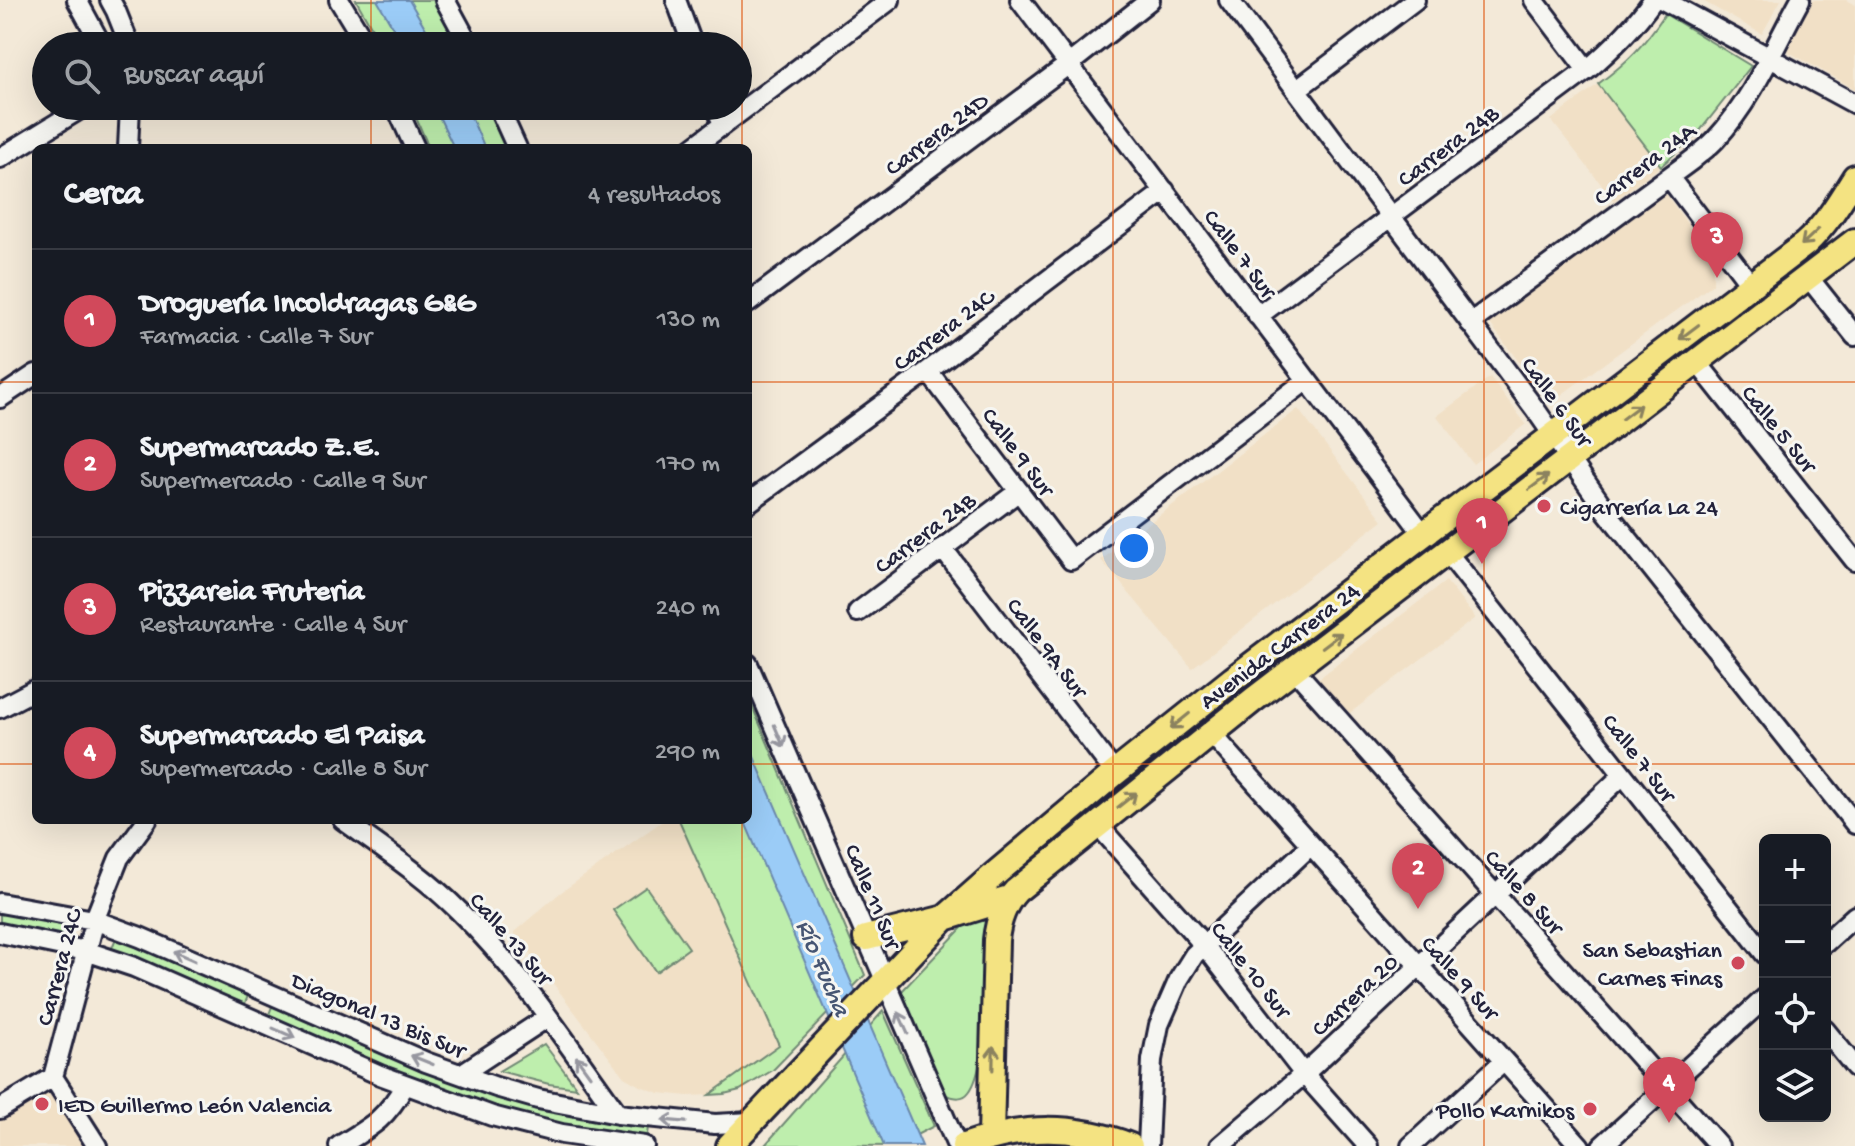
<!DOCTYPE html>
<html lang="es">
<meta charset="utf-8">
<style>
:root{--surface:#171b24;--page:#20242c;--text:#f1f3f6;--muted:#9ea1a6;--line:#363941;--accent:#d1495b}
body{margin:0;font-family:"Gochi Hand",sans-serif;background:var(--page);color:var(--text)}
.controls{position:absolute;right:24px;bottom:24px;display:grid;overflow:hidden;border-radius:12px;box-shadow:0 8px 32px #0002}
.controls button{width:72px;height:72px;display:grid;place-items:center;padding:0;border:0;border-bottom:2px solid var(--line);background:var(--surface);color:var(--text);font:40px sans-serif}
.you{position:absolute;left:1134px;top:548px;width:28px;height:28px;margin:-20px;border:6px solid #fff;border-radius:50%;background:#1a73e8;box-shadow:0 0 0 12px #1a73e833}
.badge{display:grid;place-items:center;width:52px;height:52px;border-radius:50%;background:var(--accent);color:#fff;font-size:26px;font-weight:700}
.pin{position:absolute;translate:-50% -66px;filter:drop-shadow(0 2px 4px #0008)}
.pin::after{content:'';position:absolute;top:42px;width:28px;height:24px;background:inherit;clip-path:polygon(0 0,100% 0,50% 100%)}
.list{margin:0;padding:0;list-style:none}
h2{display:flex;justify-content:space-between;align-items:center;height:104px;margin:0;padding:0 32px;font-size:34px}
h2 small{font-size:26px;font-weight:400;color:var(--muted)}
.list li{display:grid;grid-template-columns:52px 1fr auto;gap:24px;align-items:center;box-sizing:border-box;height:144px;padding:0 32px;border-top:2px solid var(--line)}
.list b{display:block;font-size:30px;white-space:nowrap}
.list p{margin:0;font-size:26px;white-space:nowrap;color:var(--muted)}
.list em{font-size:26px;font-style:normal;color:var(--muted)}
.icon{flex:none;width:44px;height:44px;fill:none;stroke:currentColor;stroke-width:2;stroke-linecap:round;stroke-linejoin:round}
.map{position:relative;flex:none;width:1855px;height:1146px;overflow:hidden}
.search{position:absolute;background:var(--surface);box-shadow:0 8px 32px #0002;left:32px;top:32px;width:720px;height:88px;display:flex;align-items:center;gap:20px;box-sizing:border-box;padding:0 28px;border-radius:44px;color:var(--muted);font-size:30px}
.panel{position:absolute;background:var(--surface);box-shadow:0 8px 32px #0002;left:32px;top:144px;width:720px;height:680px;border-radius:12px}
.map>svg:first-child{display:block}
.built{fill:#f1e0c6}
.green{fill:#beeead;stroke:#708874;stroke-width:2}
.water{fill:#9bccf7;stroke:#6b88ac;stroke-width:2}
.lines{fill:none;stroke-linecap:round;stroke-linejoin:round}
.minor-casing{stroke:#22223b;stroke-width:24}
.major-casing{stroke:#22223b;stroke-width:30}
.minor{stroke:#f6f6f2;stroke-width:18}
.major{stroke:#f4e382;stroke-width:24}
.oneway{stroke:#8b825e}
.oneway2{stroke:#9797a0}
.grid{fill:none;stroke:#de560e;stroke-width:2;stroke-opacity:0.55}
.poi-dot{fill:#d1495b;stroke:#f6f6f2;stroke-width:3}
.labels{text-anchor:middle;stroke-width:6;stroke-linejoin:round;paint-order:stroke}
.street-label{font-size:24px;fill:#22223b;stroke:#f6f6f2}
.poi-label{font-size:24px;fill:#22223b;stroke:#f6f6f2;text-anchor:start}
.water-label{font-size:26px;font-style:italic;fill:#465573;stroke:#f6f6f2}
</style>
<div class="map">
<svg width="1855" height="1146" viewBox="0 0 1855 1146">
<rect width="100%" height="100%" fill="#f3e9d8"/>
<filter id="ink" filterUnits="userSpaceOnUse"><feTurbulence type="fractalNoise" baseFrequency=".0125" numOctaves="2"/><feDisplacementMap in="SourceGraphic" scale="16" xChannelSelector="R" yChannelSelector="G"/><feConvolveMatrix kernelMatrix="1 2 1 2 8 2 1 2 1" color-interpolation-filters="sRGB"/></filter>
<g filter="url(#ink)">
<!-- built -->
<path class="built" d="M1701,0H1781L1762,34Z
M1813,0H1846L1855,5V89L1787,51Z
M1598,84L1661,166L1614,201L1551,120Z
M1662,189L1713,259V284L1550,403L1488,321Z
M1490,377L1526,424L1473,464L1437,416Z
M1298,409L1383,520L1192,668L1101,560Z
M1446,581L1475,618L1346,716L1318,679Z
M664,820H679L779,1045L709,1095L688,1096L659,1093L638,1085L624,1077L514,932L560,893Z
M50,1089L85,1146H0V1120Z"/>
<!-- green -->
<path class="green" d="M356,0H434L458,46H382Z
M1665,14L1751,66L1699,132L1661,166L1598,84C1629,61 1643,46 1665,14Z
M411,106H486L506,148H429Z
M748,696L865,975L773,1070L740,1090L724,1094L709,1095L779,1045L679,820H748Z
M646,887L689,948L656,972L613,910Z
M994,894C991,927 989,961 986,994C984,1019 984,1073 969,1092C963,1100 955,1098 946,1095L901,992Z
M0,909L72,923L69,938L0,924Z
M116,938L249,993L244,1006L111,950Z
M273,1004L524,1104L579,1116L648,1127L647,1135L580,1128L530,1118L471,1100L389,1069L268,1017Z
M883,1011L934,1126L895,1146L765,1145Z
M544,1044L577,1088L549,1084L499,1071Z"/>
<!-- water -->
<path class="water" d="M377,0H409L436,46H404Z
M434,106H466L485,148H454Z
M748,743L922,1146H884L744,820H748Z"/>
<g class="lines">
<!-- minor casing -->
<g class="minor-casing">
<path id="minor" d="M77,0L102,46
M110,0L116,11L130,46
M339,0L367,46
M445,0L470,46
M676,0L693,46
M1020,0L1424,535
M1229,0L1535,409L1606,511L1855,824
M1534,0L1587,70
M1663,0L1855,104
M1296,90L1415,0
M396,106L415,148
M498,106L517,148
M716,106L723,125
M128,148L130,106
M692,148L890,0
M0,158L85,106
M1669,177L1751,285
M1809,278L1855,336
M748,303L1069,64L1150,0
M1258,316L1587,70C1612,49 1634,27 1653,0
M1470,323L1692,160C1700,153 1709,147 1716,139C1753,99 1774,47 1800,0
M1697,362L1855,561
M928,371L1071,560L1307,380
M0,398L36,374
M748,503L928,371L1165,191
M943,549L1115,773
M1447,552L1765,954
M858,612L1019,491
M748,664L957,1146
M1294,669L1719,1146
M0,708L36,689
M1211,733L1580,1146
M343,820C383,849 424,876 459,911C520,971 568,1045 618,1114
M1097,824L1204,945L1304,1074L1368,1146
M0,903L94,920L140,937L426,1062L496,1087L538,1099L618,1114L715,1124L751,1122
M0,933L86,951L134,967L380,1075L492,1116L562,1134L644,1146
M1825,943L1855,916
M1825,1030L1855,1067
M461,1074L548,1017
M53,1077L97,1146
M0,1109L53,1077L96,916L119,858L147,820
M339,1146C372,1126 385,1120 405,1085
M1148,1146L1152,1060L1159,1025L1179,979L1194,955L1311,845
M1220,1146L1304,1074L1623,775
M1411,1146L1504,1061
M1602,1146L1765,998"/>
</g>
<!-- major casing -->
<g class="major-casing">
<path id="major" d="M866,938L945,918L1009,898
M991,1136L996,940C998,921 1003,905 1016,891L1253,700L1855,241
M729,1146L945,918L995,874L1115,773L1233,679L1805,244C1826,225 1840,201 1855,177
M964,1146C1021,1125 1074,1124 1130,1146"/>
</g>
<!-- minor -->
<use href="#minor" class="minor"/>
<!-- major -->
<use href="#major" class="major"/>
</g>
<!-- one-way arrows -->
<defs><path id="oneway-shaft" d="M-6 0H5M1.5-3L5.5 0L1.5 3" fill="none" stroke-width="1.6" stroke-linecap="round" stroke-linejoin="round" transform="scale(2)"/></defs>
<g class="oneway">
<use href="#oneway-shaft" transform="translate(1810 237) rotate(137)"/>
<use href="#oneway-shaft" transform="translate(1689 332) rotate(143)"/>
<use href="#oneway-shaft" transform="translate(1631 412) rotate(-37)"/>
<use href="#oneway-shaft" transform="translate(1539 482) rotate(-37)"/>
<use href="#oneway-shaft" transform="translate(1332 640) rotate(-37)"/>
<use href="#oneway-shaft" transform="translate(1180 721) rotate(141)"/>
<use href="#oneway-shaft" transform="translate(1127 800) rotate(-39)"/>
<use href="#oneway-shaft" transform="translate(993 1058) rotate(-89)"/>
</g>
<g class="oneway2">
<use href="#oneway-shaft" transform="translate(779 736) rotate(67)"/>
<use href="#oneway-shaft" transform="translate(184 956) rotate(-156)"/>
<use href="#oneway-shaft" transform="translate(903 1023) rotate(-114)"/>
<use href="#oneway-shaft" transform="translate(284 1033) rotate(24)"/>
<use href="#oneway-shaft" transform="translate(422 1060) rotate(-158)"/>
<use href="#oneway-shaft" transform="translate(583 1066) rotate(-126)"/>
<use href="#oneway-shaft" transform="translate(674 1121) rotate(-175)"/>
</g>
</g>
<!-- grid -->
<path class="grid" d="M371,0V46M742,0V148M1113,0V1146M1484,0V1146M371,106V148M0,382H36M748,382H1855M0,764H36M748,764H1855M371,820V1146M742,820V1146"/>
<!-- markers -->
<g class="poi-dot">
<circle cx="1544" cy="506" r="8"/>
<circle cx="1738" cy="963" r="8"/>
<circle cx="42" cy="1104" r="8"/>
<circle cx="1590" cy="1109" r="8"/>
</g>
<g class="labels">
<!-- street labels -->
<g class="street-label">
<text transform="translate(936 133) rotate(-37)" y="8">Carrera 24D</text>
<text transform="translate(1447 145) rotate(-37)" y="8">Carrera 24B</text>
<text transform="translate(1644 163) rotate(-37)" y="8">Carrera 24A</text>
<text transform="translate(1241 253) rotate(53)" y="8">Calle 7 Sur</text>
<text transform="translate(943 329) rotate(-37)" y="8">Carrera 24C</text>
<text transform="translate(1558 401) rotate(54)" y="8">Calle 6 Sur</text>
<text transform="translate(1780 428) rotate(51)" y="8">Calle 5 Sur</text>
<text transform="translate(1019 451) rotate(53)" y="8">Calle 9 Sur</text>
<text transform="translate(924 532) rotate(-37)" y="8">Carrera 24B</text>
<text transform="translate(1279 645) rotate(-37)" y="8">Avenida Carrera 24</text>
<text transform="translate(1048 647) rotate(53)" y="8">Calle 9A Sur</text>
<text transform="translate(1640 757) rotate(52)" y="8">Calle 7 Sur</text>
<text transform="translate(1525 891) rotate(48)" y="8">Calle 8 Sur</text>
<text transform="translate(874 896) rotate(67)" y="8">Calle 11 Sur</text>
<text transform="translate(512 938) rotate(49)" y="8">Calle 13 Sur</text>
<text transform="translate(58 967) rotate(-75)" y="8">Carrera 24C</text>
<text transform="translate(1252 969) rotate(52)" y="8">Calle 10 Sur</text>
<text transform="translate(1461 977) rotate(48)" y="8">Calle 9 Sur</text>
<text transform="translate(1354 994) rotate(-43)" y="8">Carrera 20</text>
<text transform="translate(379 1014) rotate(23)" y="8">Diagonal 13 Bis Sur</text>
</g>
<!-- poi labels -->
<g class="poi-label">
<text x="1560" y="514">Cigarrería La 24</text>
<text x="1722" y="957" text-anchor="end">San Sebastian<tspan x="1722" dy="28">Carnes Finas</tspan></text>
<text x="58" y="1112">IED Guillermo León Valencia</text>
<text x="1574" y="1117" text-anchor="end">Pollo Karnikos</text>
</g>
<!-- water labels -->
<g class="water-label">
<text transform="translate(825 967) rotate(67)" y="9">Río Fucha</text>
</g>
</g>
</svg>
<div class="controls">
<button>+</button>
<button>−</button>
<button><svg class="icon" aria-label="locate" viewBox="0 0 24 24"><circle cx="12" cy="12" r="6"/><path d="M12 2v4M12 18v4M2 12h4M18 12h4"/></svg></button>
<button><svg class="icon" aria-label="layers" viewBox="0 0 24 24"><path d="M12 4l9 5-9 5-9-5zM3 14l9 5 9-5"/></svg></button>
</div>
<div class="you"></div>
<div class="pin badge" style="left:1482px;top:564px">1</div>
<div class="pin badge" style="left:1418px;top:909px">2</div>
<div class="pin badge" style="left:1717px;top:278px">3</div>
<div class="pin badge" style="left:1669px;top:1123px">4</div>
<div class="search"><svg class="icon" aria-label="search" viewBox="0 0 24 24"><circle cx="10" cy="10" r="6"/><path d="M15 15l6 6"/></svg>Buscar aquí</div>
<section class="panel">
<h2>Cerca<small>4 resultados</small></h2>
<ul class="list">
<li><span class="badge">1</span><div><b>Droguería Incoldragas G&amp;G</b><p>Farmacia · Calle 7 Sur</p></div><em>130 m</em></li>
<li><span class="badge">2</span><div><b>Supermarcado Z.E.</b><p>Supermercado · Calle 9 Sur</p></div><em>170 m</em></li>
<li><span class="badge">3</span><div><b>Pizzareia Fruteria</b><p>Restaurante · Calle 4 Sur</p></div><em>240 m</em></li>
<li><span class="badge">4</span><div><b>Supermarcado El Paisa</b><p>Supermercado · Calle 8 Sur</p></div><em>290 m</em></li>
</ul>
</section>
</div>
